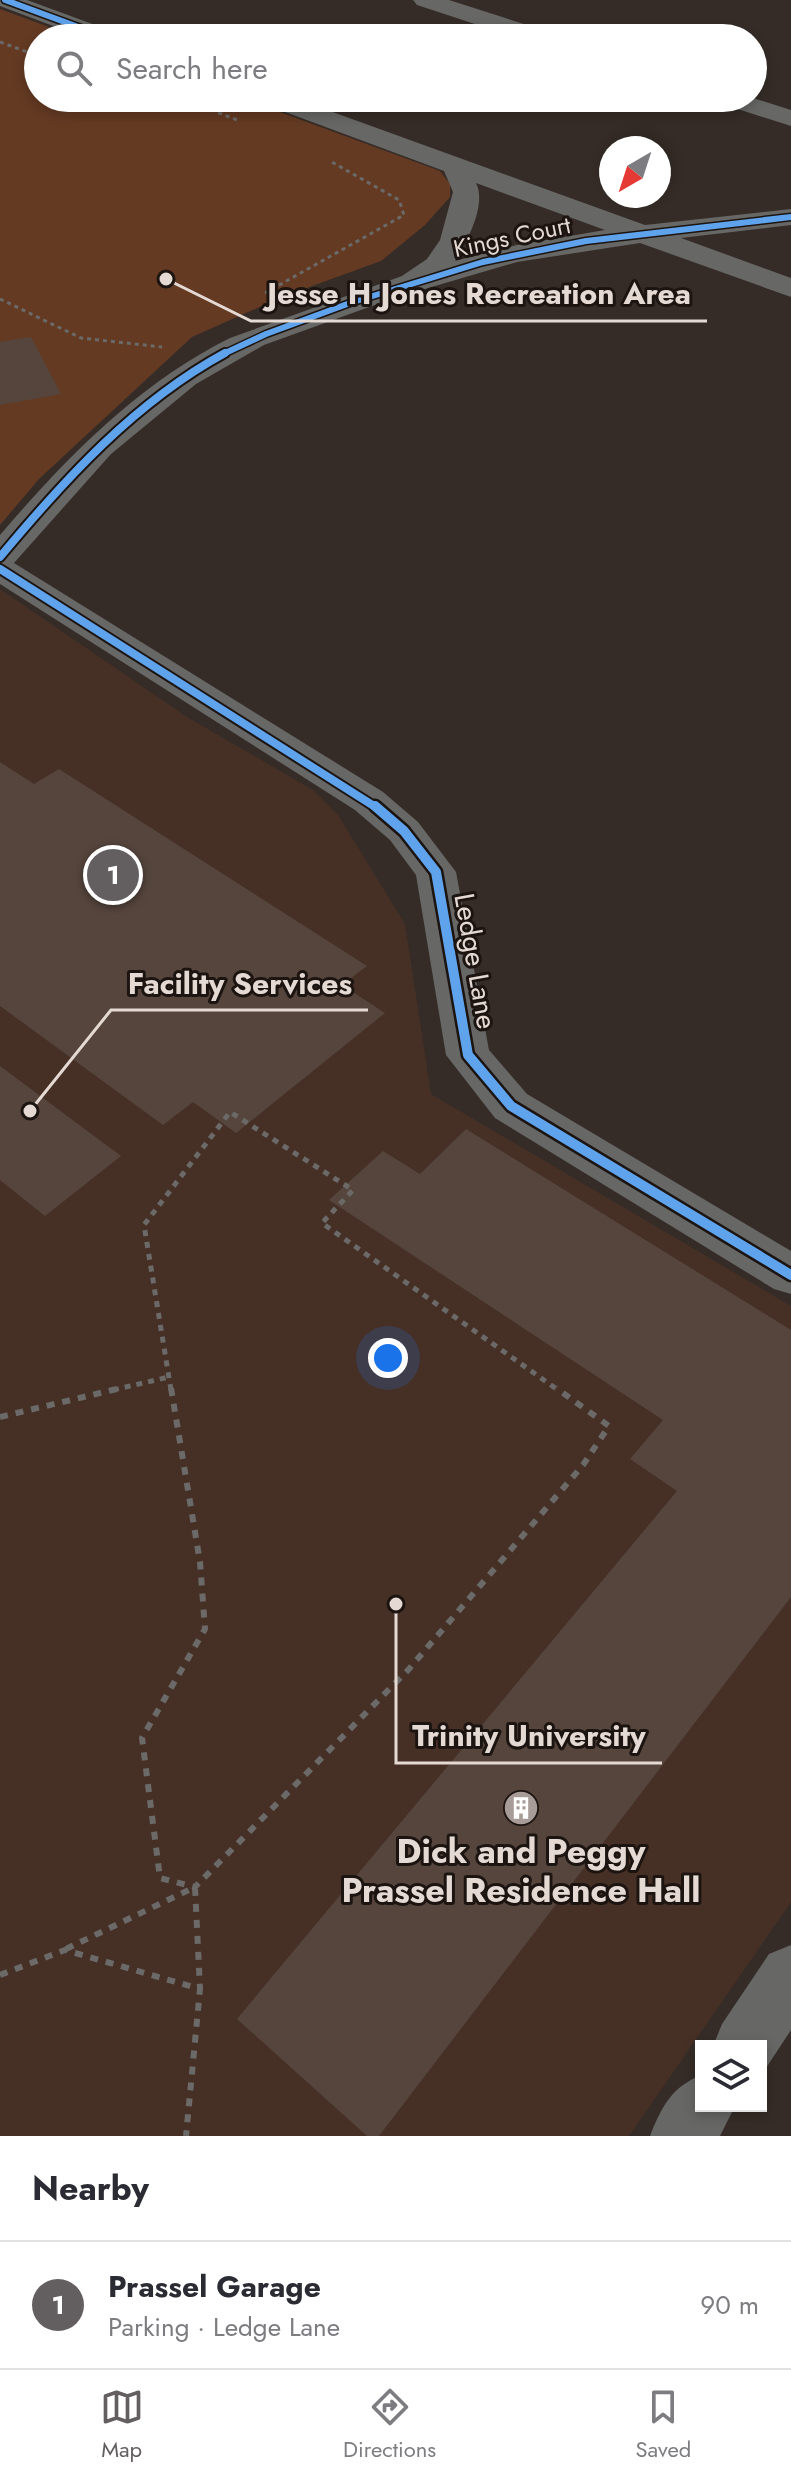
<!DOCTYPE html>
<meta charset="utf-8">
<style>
:root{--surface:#fff;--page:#f7f7f7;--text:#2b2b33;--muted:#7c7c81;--line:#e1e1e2;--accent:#635e60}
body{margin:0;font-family:Jost,sans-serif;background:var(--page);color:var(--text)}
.controls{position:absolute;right:24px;bottom:24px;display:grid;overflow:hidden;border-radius:0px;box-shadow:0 4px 12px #0003}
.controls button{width:72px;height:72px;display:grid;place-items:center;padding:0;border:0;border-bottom:2px solid var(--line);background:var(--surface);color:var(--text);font:40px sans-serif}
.compass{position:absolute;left:599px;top:136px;width:72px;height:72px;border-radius:50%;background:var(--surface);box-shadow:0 4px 12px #0003;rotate:219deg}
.you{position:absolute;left:388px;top:1358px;width:28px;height:28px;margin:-20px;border:6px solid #fff;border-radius:50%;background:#1a73e8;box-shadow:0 0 0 12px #1a73e833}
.badge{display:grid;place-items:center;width:52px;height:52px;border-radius:50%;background:var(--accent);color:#fff;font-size:26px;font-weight:700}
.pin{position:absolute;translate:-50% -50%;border:4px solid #fff;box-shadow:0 2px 8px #0006}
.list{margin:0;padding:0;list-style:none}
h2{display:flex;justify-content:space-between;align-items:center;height:104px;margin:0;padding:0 32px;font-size:34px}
h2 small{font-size:26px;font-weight:400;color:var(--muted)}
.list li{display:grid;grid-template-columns:52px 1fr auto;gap:24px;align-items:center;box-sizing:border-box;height:128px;padding:0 32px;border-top:2px solid var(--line)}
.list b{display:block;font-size:30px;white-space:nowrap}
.list p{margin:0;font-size:26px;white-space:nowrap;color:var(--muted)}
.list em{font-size:26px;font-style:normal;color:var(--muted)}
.icon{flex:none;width:44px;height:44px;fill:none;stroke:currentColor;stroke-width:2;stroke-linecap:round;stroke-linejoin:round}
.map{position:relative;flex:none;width:791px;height:2136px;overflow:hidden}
.search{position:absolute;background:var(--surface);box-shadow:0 4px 12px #0003;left:24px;right:24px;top:24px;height:88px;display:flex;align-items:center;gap:20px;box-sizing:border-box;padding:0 28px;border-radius:44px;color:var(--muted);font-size:30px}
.sheet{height:232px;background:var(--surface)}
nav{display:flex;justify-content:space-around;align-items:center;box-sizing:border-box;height:112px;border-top:2px solid var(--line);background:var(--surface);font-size:22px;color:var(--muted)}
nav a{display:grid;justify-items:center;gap:4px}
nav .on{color:var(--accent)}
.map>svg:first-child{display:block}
.built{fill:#463026}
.green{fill:#643a23}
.building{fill:#55453d}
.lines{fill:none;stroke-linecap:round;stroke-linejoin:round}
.path-far2{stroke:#6b6a68;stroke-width:3;stroke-dasharray:4 4;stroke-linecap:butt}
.path-far1{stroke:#6b6a68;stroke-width:5;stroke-dasharray:6 6;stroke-linecap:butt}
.path{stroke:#6b6a68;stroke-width:6;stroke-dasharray:8 8;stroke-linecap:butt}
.minor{fill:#676766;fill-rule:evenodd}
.cycleway-far2-casing{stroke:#1c1410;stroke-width:9}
.cycleway-far1-casing{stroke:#1c1410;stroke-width:12}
.cycleway-casing{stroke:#1c1410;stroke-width:15}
.cycleway-far2{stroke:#60a3ed;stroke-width:6}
.cycleway-far1{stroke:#60a3ed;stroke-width:8}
.cycleway{stroke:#60a3ed;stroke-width:10}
.labels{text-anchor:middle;stroke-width:6;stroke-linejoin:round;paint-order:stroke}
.far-street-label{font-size:24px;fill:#e5d9d3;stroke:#1c1410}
.street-label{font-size:28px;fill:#e5d9d3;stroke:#1c1410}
.near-poi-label{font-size:34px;font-weight:bold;fill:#e5d9d3;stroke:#1c1410}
.leader{fill:none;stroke:#e5d9d3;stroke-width:3}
.callout-dot{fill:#e5d9d3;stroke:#1c1410;stroke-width:3}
.callout-label{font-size:30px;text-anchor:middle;font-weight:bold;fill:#e5d9d3;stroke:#1c1410;stroke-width:6;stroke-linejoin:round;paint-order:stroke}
</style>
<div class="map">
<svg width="791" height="2136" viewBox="0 0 791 2136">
<rect width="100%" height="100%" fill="#352c27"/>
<!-- built -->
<path class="built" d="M0,589L187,717L313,790L338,815L405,924L431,1094L791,1306V1902L629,2136H0Z"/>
<!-- green -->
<path class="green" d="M0,9L79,38H38V98H242L440,171L450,184V197L425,225L381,261L282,297L192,337L39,479L0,525Z"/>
<!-- building -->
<path class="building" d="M31,337L61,394L0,405V342Z
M0,762L34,784L59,769L367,966L342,985L385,1013L236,1133L193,1102L163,1125L0,1006Z
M0,1066L121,1156L45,1216L0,1180Z
M466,1129L791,1330V1597L379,2136H367L237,2019L677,1491L630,1459L663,1420L329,1200L383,1151L420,1174Z"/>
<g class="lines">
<!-- path-far2 -->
<path class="path-far2" d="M0,42L38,56
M181,98L237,120
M265,293L404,215L399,200L330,161
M0,299L81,338L162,347"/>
<!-- path-far1 -->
<path class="path-far1" d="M113,1390L169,1377
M171,1390L144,1225L230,1112L353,1190L322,1223L558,1390"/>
<!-- path -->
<path class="path" d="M171,1388L200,1562L205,1629L142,1738L160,1878L195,1887L409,1669L583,1465L609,1426L556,1388
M0,1417L121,1388
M66,1949L195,1887L200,1989
M0,1975L65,1950L200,1989L186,2136"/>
<!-- minor -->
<path class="minor" d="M0,0H27L117,33L120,38H85L0,6Z
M413,0H449L552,33L555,38H518L417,5Z
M257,98H294L645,225L791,209V225L681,238L791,278V297L640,243L517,262L394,298L264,345L196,384L111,454L14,563L383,792L418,822L456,872L489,1050L527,1094L791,1251V1294L774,1289L495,1118L446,1055L416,875L390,840L355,810L0,584V535C65,459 139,383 230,338L402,276L427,259L440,240L453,192L444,171L261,103ZM476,183L605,230L517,245L455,261C467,241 487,205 476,183Z
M715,98H753L791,110V126L719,103Z
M791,1945V2030L766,2068L761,2070V2046H713L722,2024L769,1954Z
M701,2075V2106H735L720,2136H650C662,2106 671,2088 701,2075Z"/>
<!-- cycleway-far2 casing -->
<g class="cycleway-far2-casing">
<path id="cycleway-far2" d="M5,0L108,38
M221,355L266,334L350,303L483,262L586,241L791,217"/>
</g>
<!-- cycleway-far1 casing -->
<g class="cycleway-far1-casing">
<path id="cycleway-far1" d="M0,557C65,479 135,402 225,353
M0,569L377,808"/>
</g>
<!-- cycleway casing -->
<g class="cycleway-casing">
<path id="cycleway" d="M375,806L404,831L436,872L468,1055L511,1106L791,1275"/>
</g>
<!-- cycleway-far2 -->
<use href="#cycleway-far2" class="cycleway-far2"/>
<!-- cycleway-far1 -->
<use href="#cycleway-far1" class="cycleway-far1"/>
<!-- cycleway -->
<use href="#cycleway" class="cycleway"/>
</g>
<!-- icons -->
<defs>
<g id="building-disc" transform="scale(1.8)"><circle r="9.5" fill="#a79c97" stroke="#1c1410"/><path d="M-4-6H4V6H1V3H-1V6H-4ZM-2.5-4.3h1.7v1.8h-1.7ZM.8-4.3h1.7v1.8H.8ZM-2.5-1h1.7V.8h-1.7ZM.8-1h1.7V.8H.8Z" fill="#fff"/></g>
</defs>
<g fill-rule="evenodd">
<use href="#building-disc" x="521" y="1808"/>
</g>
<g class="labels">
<!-- far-street labels -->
<g class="far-street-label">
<text transform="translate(512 237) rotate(-12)" y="8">Kings Court</text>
</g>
<!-- street labels -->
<g class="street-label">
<text transform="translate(476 961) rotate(80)" y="10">Ledge Lane</text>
</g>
<!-- near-poi labels -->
<g class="near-poi-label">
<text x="521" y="1863">Dick and Peggy<tspan x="521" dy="39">Prassel Residence Hall</tspan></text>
</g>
</g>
<!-- callouts -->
<path class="leader" d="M166 279L251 321H707M30 1111L111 1010H368M396 1604L396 1763H662"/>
<g class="callout-dot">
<circle cx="166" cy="279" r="8"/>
<circle cx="30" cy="1111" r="8"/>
<circle cx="396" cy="1604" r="8"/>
</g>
<g class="callout-label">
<text x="479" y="304">Jesse H Jones Recreation Area</text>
<text x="240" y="994">Facility Services</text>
<text x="529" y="1746">Trinity University</text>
</g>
</svg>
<div class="controls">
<button><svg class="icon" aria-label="layers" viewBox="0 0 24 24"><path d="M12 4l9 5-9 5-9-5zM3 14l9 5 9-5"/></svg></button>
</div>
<svg class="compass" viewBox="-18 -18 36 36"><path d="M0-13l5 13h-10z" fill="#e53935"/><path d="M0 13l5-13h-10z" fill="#7c7c81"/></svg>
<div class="you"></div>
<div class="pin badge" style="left:113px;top:875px">1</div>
<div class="search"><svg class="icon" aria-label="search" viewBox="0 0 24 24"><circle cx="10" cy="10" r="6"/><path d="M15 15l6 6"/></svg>Search here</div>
</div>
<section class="sheet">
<h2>Nearby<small></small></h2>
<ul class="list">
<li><span class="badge">1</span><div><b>Prassel Garage</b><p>Parking · Ledge Lane</p></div><em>90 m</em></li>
</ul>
</section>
<nav>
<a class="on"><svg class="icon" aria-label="map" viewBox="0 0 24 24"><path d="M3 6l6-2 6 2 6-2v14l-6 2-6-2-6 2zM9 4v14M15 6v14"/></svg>Map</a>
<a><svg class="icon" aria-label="directions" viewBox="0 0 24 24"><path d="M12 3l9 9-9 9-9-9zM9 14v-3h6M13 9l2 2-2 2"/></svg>Directions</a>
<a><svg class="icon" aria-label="saved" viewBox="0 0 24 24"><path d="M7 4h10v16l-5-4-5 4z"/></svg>Saved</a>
</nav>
